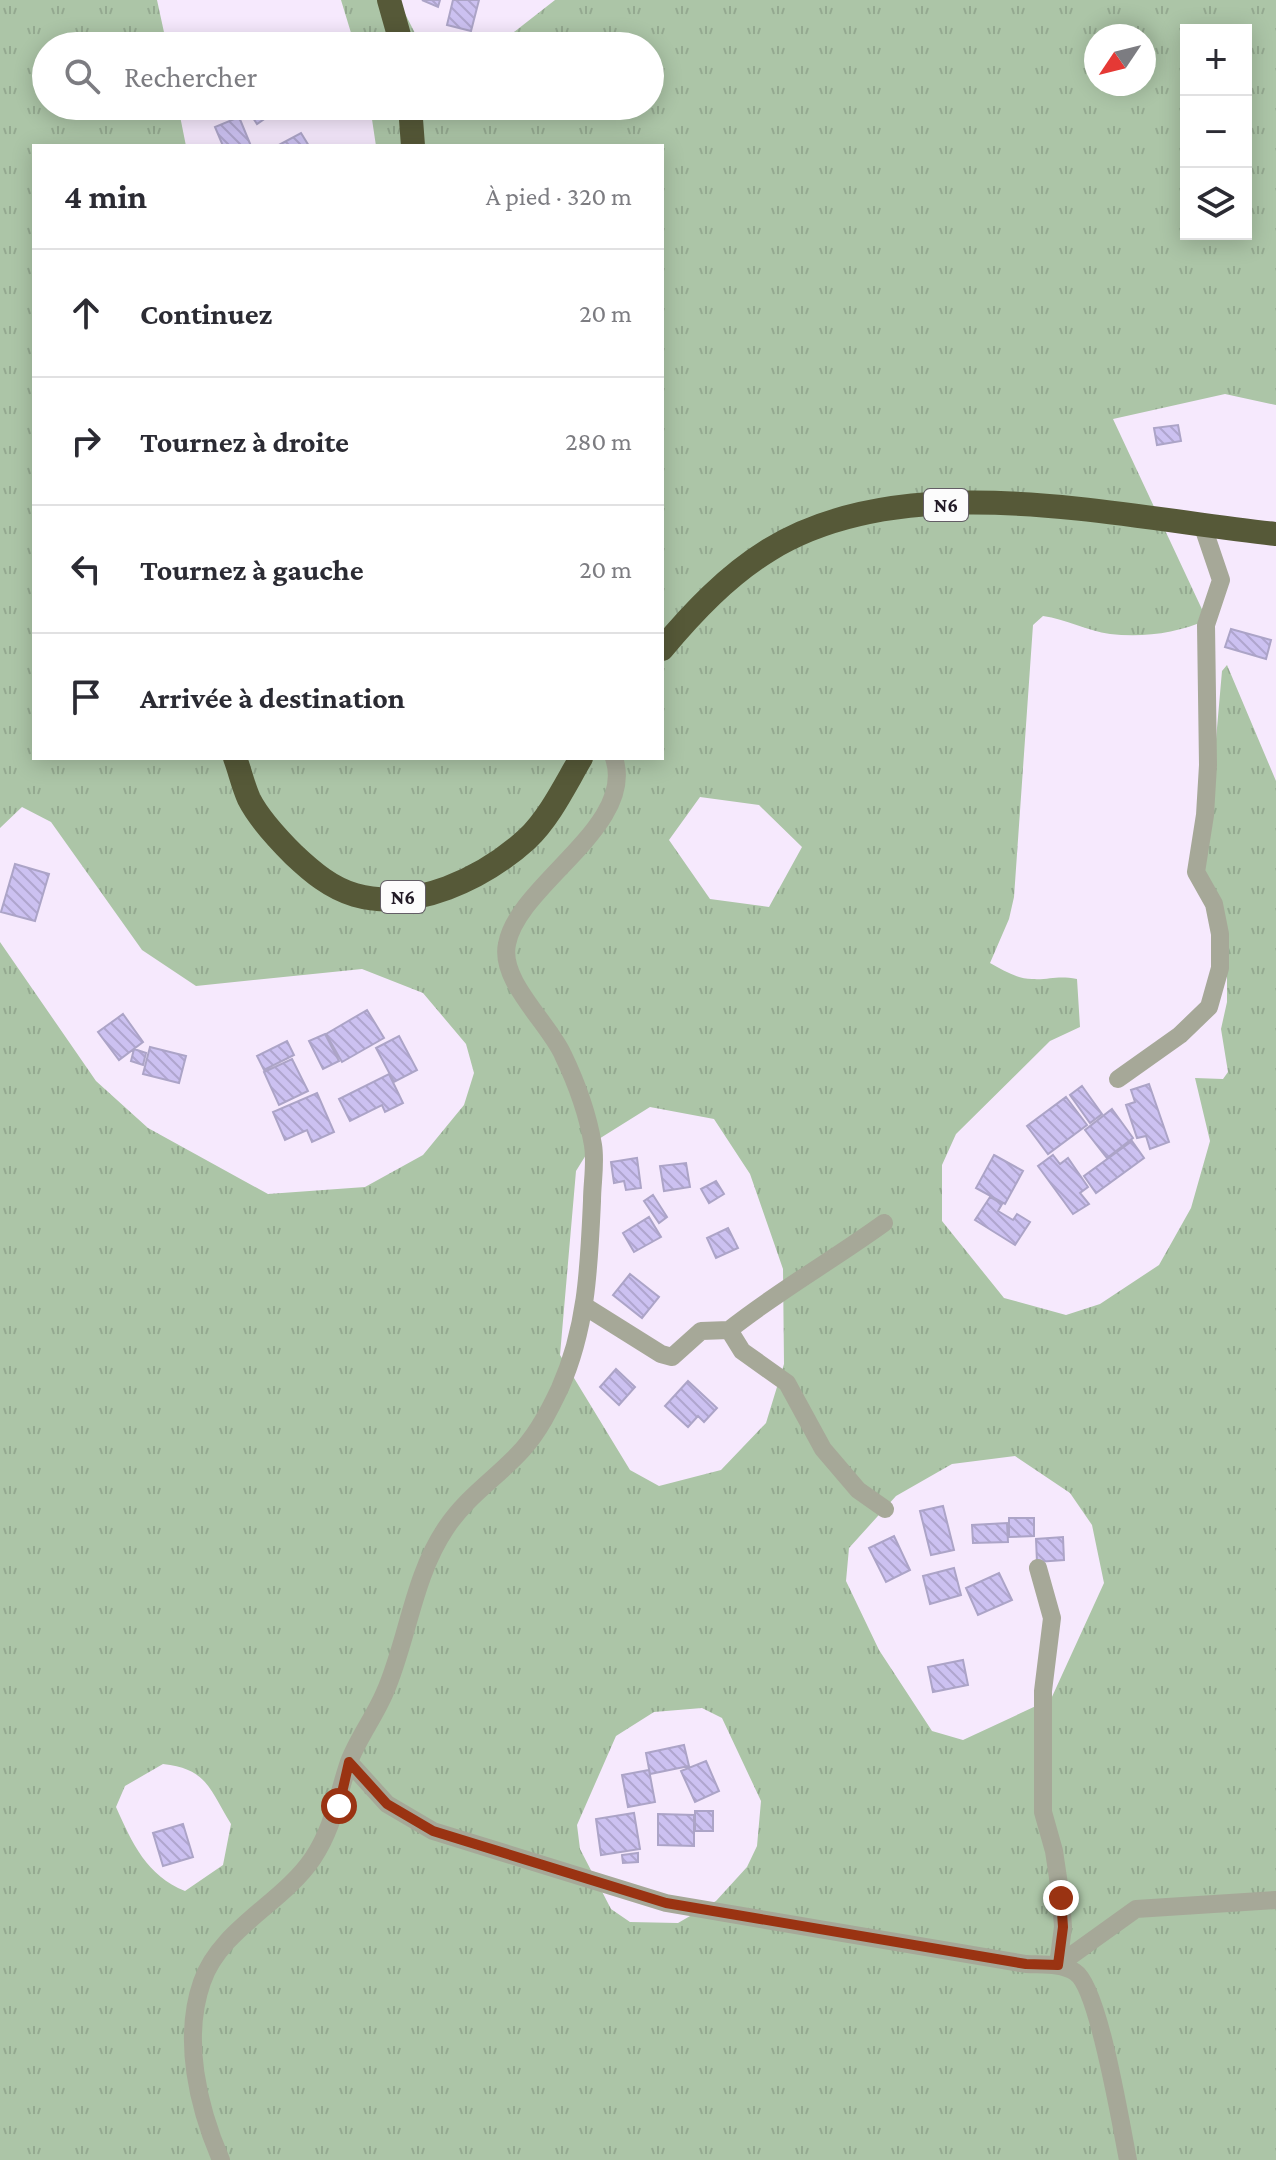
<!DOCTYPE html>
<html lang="fr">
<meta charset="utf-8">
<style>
:root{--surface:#fff;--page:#f7f7f7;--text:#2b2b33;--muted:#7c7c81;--line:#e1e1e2}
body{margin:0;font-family:"Crimson Pro",serif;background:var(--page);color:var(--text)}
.controls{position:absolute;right:24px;top:24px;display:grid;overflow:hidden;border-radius:0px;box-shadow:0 4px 20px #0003}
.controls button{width:72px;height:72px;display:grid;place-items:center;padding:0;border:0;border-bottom:2px solid var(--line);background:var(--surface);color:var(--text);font:40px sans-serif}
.compass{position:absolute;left:1084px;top:24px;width:72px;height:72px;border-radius:50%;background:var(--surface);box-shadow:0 4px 20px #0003;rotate:235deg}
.stop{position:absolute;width:24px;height:24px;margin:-18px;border:6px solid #9a3312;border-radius:50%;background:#fff}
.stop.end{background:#9a3312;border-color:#fff;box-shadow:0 2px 8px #0008}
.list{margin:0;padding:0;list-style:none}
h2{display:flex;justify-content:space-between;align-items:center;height:104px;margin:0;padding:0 32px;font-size:34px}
h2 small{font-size:26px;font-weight:400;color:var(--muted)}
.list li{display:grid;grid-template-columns:52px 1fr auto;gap:24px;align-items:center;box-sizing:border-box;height:128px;padding:0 32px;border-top:2px solid var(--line)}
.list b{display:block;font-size:30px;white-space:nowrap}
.list em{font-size:26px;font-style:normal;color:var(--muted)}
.icon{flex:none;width:44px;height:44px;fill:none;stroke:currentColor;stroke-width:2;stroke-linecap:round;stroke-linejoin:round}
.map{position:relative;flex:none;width:1276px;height:2160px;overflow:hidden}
.search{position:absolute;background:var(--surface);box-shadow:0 4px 20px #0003;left:32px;top:32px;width:632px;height:88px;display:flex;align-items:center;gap:20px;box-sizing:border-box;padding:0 28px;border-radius:44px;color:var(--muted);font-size:30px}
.panel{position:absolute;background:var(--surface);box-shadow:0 4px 20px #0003;left:32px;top:144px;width:632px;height:616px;border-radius:0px}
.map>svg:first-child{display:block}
.grass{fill:url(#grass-tufts);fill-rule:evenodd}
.building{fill:url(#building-back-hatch);stroke:#aca4c7;stroke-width:2}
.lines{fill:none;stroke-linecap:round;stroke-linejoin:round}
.minor{stroke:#a6a898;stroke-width:18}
.highway{stroke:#565938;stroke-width:24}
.route{stroke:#9a3312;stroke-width:10}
.labels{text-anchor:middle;stroke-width:8;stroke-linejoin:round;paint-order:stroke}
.shield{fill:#fcfcfc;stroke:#635e66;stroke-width:2}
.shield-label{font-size:20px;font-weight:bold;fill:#221a26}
</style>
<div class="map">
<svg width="1276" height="2160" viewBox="0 0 1276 2160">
<defs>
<pattern id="grass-tufts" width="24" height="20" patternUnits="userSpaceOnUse" patternTransform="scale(2)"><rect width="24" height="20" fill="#acc5a7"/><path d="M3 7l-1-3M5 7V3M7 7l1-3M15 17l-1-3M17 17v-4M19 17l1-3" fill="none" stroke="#94a990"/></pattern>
<pattern id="building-back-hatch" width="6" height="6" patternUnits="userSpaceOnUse" patternTransform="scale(2)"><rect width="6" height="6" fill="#ccc1f1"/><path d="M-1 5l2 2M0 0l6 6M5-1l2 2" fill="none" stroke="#afa5ce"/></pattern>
</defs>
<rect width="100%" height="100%" fill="#f6e9fd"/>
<!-- grass -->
<path class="grass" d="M0,0H157L167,46H46V106H178L186,146H34V758H662V146H376L370,106H650V46H480L505,39L555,0H1276V405L1225,394L1113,419L1207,620C1177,633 1143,638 1110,634C1087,631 1066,619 1043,616L1033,625L1014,897L1009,919L990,963C1003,970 1017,979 1032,979C1050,980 1057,975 1077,979L1080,1027L1050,1041L956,1134L942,1165V1221L1004,1298L1066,1315L1100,1304L1159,1265L1191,1208L1210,1141L1195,1078L1223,1079L1228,1072L1221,1029L1227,1002V969L1204,876L1222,671L1227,665L1276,781V2160H0V942L96,1081L148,1128L268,1194L365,1187L423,1155L464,1105L474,1073L466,1044L423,993L362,969L196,986L142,950L51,822L22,807L0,828ZM1186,30H1246V234H1186ZM1096,36H1144V84H1096ZM700,797L759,805L802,847L769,907L710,899L669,840ZM650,1107L714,1119L750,1174L783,1269L784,1364L766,1423L721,1470L659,1486L630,1470L560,1355L576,1171L594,1142ZM1015,1456L1070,1493L1092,1525L1104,1583L1051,1699L963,1740L932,1731L879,1650L846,1581L849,1548L896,1496L952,1464ZM702,1708L722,1718L761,1801L757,1846L747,1867L716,1901L678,1923L630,1922L611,1909L580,1849L577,1825L616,1736L654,1712ZM163,1764C207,1769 209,1788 231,1824L223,1865L185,1891C147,1876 132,1843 116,1807L125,1786Z
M341,0H398L417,37L442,46H355Z"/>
<!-- building -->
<path class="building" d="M422,0H440L438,7Z
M453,0H479L471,31L447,25Z
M231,106H242L245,112L237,116Z
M245,106H283L257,124Z
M239,117L251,146H223L215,127Z
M301,133L309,146H277Z
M1178,425L1181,441L1157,445L1154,428Z
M1231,629L1271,640L1266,659L1225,647Z
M15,864L49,874L35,921L1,912Z
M367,1010L384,1038L342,1062L326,1034Z
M123,1014L143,1042L119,1060L98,1032Z
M325,1034L339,1061L323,1069L309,1041Z
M399,1036L417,1070L394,1082L376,1048Z
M287,1041L294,1055L264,1070L257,1056Z
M150,1047L186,1056L179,1083L143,1074Z
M134,1049L146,1053L143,1065L131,1061Z
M292,1059L308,1091L279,1105L264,1072Z
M389,1074L403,1103L385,1112L382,1105L350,1121L339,1099Z
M1149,1084L1169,1142L1150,1149L1146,1136L1137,1138L1126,1105L1135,1102L1131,1090Z
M1082,1086L1102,1114L1090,1123L1070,1095Z
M317,1093L334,1132L312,1142L307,1130L285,1140L273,1112Z
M1066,1097L1087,1125L1048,1154L1027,1126Z
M1112,1109L1133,1138L1107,1158L1085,1130Z
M1132,1141L1144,1158L1096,1193L1084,1176Z
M994,1155L1023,1171L1005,1204L976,1188Z
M1053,1155L1060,1164L1068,1158L1088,1187L1080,1193L1089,1204L1073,1214L1038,1166Z
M637,1158L641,1188L626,1190L624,1181L614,1183L611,1162Z
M686,1163L690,1187L664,1191L660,1166Z
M716,1181L724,1194L709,1203L701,1189Z
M653,1195L667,1217L659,1223L644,1201Z
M990,1197L1002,1204L998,1211L1013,1220L1017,1214L1030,1222L1015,1245L975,1220Z
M649,1217L661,1237L634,1252L623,1233Z
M728,1228L738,1248L716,1258L707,1238Z
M630,1274L659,1297L642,1318L613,1295Z
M616,1369L635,1387L619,1405L600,1387Z
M688,1381L717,1408L704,1422L698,1416L688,1427L665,1406Z
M943,1506L954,1550L931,1555L920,1511Z
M1009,1518H1034V1536L1009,1537Z
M1007,1523L1008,1542L973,1543L972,1525Z
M894,1536L910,1570L886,1582L869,1548Z
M1063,1537L1064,1560L1037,1562L1036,1539Z
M954,1568L961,1595L930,1604L923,1576Z
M999,1573L1012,1600L978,1615L966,1588Z
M963,1660L968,1685L933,1692L928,1667Z
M684,1745L689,1766L650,1774L646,1753Z
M706,1761L719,1791L695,1802L681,1771Z
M649,1770L655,1802L628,1807L622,1775Z
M695,1811H713V1831H695Z
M634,1813L640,1849L601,1855L596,1819Z
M658,1814L694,1815V1846L658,1845Z
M183,1824L193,1857L163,1866L153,1833Z
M638,1853V1862L623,1863L622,1855Z"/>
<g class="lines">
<!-- minor -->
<path class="minor" d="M1118,1079L1180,1035L1209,1007L1220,968V934L1214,904L1196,872L1205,815L1208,765L1206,625L1221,580L1202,524
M586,1307L661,1354L672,1357L701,1331L729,1330L742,1351L787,1383L823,1449L858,1490L885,1509
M729,1330C778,1291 833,1260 884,1223
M1038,1568L1052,1618L1043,1691V1812L1054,1851L1061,1898L1063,1927L1058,1965L1136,1909L1276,1900
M349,1762L387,1804L433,1831L666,1903L1026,1964C1042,1965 1061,1963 1075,1972C1099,1987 1121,2126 1128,2160
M221,2160C198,2107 182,2039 202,1982C220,1929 283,1903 313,1858C334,1826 337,1797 349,1762C358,1738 375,1716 385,1692C408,1639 413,1577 446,1528C467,1496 498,1477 523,1449C539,1431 550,1409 560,1388C587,1327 589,1266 592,1201C592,1183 596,1163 593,1145C588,1116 576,1082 563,1055C549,1023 499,981 507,944C518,884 637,826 614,758"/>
<!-- highway -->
<path class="highway" d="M389,0L402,46
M410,106L413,146
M662,649C693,612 727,576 769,550C908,464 1123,518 1276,534
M235,758C240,771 243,786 249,799C259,819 278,839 294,855C312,872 331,888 355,895C415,912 484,878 527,839C550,817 565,785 581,758"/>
</g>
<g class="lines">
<!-- route -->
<path class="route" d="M339,1806L349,1762L387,1804L433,1831L666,1903L1026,1964L1058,1965L1063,1927L1061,1898"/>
</g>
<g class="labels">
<!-- shield labels -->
<g class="shield">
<rect x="924" y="489" width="44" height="32" rx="6"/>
<rect x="381" y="881" width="44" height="32" rx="6"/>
</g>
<g class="shield-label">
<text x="946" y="512">N6</text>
<text x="403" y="904">N6</text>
</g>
</g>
</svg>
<div class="controls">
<button>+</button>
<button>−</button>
<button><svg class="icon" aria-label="layers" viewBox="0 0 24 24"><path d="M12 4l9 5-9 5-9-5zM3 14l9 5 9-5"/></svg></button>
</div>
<svg class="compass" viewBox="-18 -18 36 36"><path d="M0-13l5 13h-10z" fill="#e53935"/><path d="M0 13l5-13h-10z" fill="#7c7c81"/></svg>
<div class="stop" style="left:339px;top:1806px"></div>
<div class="stop end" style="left:1061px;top:1898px"></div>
<div class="search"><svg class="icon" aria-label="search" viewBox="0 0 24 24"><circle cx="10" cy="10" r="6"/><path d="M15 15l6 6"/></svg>Rechercher</div>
<section class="panel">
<h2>4 min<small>À pied · 320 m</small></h2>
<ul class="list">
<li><svg class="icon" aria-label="ahead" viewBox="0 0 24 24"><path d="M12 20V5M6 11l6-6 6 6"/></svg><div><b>Continuez</b></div><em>20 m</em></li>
<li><svg class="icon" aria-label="right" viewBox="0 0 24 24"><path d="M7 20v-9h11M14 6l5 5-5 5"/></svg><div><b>Tournez à droite</b></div><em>280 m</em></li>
<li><svg class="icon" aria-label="left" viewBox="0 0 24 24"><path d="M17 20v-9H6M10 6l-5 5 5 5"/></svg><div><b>Tournez à gauche</b></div><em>20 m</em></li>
<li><svg class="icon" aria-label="arrive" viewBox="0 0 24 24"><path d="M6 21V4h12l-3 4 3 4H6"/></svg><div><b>Arrivée à destination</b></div></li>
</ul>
</section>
</div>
